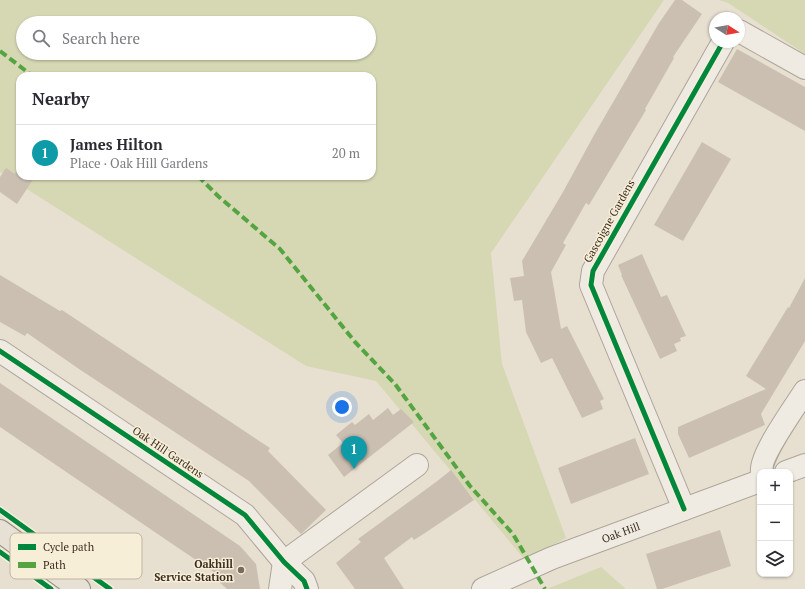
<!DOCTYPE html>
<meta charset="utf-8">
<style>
:root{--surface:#fff;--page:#f2f2f3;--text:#2b2b33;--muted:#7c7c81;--line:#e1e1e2;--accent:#111827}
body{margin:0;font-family:"PT Serif",serif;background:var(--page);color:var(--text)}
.controls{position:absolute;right:12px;bottom:12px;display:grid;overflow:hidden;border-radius:8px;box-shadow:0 1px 3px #0004}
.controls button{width:36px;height:36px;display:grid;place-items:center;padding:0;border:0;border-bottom:1px solid var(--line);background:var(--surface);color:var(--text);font:20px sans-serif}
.compass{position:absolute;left:709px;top:12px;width:36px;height:36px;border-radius:50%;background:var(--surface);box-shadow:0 1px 3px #0004;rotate:101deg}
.you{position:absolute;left:342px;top:407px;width:14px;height:14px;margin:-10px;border:3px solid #fff;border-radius:50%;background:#1a73e8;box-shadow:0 0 0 6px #1a73e833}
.badge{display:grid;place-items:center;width:26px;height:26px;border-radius:50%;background:var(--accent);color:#fff;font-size:13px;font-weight:700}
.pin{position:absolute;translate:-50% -33px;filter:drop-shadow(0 1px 2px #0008)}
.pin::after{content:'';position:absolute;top:21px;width:14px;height:12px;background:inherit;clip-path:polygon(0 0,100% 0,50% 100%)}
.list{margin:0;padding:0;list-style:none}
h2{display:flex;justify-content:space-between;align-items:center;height:52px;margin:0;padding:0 16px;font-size:17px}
h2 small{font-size:13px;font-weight:400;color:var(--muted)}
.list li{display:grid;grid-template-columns:26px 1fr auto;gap:12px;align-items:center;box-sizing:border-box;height:56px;padding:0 16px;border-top:1px solid var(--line)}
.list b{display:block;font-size:15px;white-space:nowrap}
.list p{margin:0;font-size:13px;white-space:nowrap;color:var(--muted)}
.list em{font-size:13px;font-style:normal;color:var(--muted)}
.icon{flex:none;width:22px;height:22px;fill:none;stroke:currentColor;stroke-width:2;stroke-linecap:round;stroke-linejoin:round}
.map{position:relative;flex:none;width:805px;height:589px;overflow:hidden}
.search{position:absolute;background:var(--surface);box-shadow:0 1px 3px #0004;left:16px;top:16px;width:360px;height:44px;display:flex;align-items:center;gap:10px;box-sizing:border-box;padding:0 14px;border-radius:22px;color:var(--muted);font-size:15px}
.panel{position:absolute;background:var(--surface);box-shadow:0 1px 3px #0004;left:16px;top:72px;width:360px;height:108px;border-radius:12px}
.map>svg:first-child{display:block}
.green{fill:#d6d7b3;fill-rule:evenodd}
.building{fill:#cbbfb2}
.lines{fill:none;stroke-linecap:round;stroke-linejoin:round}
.minor-casing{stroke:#ada599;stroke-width:24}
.major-casing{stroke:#928b80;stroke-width:24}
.minor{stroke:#efebe3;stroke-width:22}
.major{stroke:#e6e1d4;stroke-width:22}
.quiet{stroke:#54a441;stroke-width:4;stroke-dasharray:8 4;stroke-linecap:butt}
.cycleway-casing{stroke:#f7eed8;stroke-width:8}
.cycleway{stroke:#00873e;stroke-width:5}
.poi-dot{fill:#786c5e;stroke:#f7eed8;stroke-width:1.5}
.labels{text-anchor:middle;stroke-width:3;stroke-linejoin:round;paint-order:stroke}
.street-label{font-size:11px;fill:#3d2e20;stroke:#f7eed8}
.poi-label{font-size:11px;font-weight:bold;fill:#3d2e20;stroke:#f7eed8;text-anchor:end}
.key{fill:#f7eed8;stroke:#bfb4a1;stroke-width:1}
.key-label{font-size:11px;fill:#3d2e20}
</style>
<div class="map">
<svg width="805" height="589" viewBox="0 0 805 589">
<rect width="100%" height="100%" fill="#e7e0d1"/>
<!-- green -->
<path class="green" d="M0,0H664L491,253L502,364L566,538L525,560L376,381L306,366L0,172ZM23,23H369V53H23ZM20,76H372V176H20Z
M719,0H805V54L728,3Z
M601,567L626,589H547Z"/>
<!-- building -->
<path class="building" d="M675,0H682L702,14L673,57L674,58L645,109L646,110L589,205L586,203L563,243L566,245L551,272L561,329L567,326L604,399L600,401L603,409L582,418L552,358L541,363L526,332L522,300L514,301L510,278L524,276L522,261L563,192L594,135L659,23Z
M737,49L805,87V131L718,82Z
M702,142L731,159L683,241L654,225Z
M6,168L15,174L19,168L20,176H31L34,178L17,204L0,192V177Z
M642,254L661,297L667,295L686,336L680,338L681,341L674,344L677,351L660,359L621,275H622L618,265Z
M0,275L60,311L62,310L270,448L268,451L326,510L301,534L249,481L79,369L27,333L25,336L0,322Z
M805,278V341L761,414L765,425L689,458L678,434V427L766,389L746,376L788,307L789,308Z
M0,383L240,546L256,564L260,589H227L218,581L221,577L0,427Z
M388,408L393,415L401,409L414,422L344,477L328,455L343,443L336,435L352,422L355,425L369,414L373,420Z
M635,438L649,474L571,504L558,468Z
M451,470L474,500L425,533L414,540L412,537L384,558L404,589H355L336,563L361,542L358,539L436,482Z
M720,530L731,566L662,589H657L646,554Z"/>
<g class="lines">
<!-- minor casing -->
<g class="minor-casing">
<g id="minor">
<path d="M739,31L805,68"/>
<path d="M0,351L245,515L284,562L304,581L307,589"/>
<path d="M762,472C758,458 796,405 805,391"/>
<path d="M786,472L805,465"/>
<path d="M684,509L591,285L593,271L723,42"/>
<path d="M280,589L284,562L417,465"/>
<path id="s1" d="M483,589L552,558L760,481"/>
</g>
</g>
<!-- major casing -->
<g class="major-casing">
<path id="major" d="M0,531L79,589"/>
</g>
<!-- minor -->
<use href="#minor" class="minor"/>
<!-- major -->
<use href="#major" class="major"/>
<!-- quiet -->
<path class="quiet" d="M0,51L30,74L36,76
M198,176L218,196L280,249L355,342L395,384L470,486L513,534L545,589"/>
<!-- cycleway casing -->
<g class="cycleway-casing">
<path id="cycleway" d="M0,351L245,515L284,562L304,581L307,589
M684,509L591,285L593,271L723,42
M0,510L110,589
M0,552L51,589"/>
</g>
<!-- cycleway -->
<use href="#cycleway" class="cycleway"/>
</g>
<!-- markers -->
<circle class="poi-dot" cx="241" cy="570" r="4"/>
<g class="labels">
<!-- street labels -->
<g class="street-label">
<text transform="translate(609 221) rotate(-61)" y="4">Gascoigne Gardens</text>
<text transform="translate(168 452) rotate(34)" y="4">Oak Hill Gardens</text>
<text dy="4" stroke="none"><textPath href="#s1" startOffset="149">Oak Hill</textPath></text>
</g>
<!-- poi labels -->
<g class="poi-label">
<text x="233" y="568">Oakhill<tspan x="233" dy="13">Service Station</tspan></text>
</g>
</g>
<!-- legend -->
<rect x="10" y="533" width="132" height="46" rx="6" class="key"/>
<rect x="18" y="544" width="18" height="6" fill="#00873e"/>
<rect x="18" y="562" width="18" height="6" fill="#54a441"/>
<g class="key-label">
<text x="43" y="551">Cycle path</text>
<text x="43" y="569">Path</text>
</g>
</svg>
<div class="controls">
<button>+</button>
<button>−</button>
<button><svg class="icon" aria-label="layers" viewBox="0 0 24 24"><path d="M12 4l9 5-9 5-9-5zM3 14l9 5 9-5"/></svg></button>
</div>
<svg class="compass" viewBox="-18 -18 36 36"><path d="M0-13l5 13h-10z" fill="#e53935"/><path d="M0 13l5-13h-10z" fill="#7c7c81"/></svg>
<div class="you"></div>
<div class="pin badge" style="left:354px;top:469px;background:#0f9aa8">1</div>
<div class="search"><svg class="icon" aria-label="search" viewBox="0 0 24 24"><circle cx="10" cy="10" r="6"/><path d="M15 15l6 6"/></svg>Search here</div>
<section class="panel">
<h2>Nearby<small></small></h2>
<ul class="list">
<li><span class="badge" style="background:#0f9aa8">1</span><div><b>James Hilton</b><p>Place · Oak Hill Gardens</p></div><em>20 m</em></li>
</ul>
</section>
</div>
